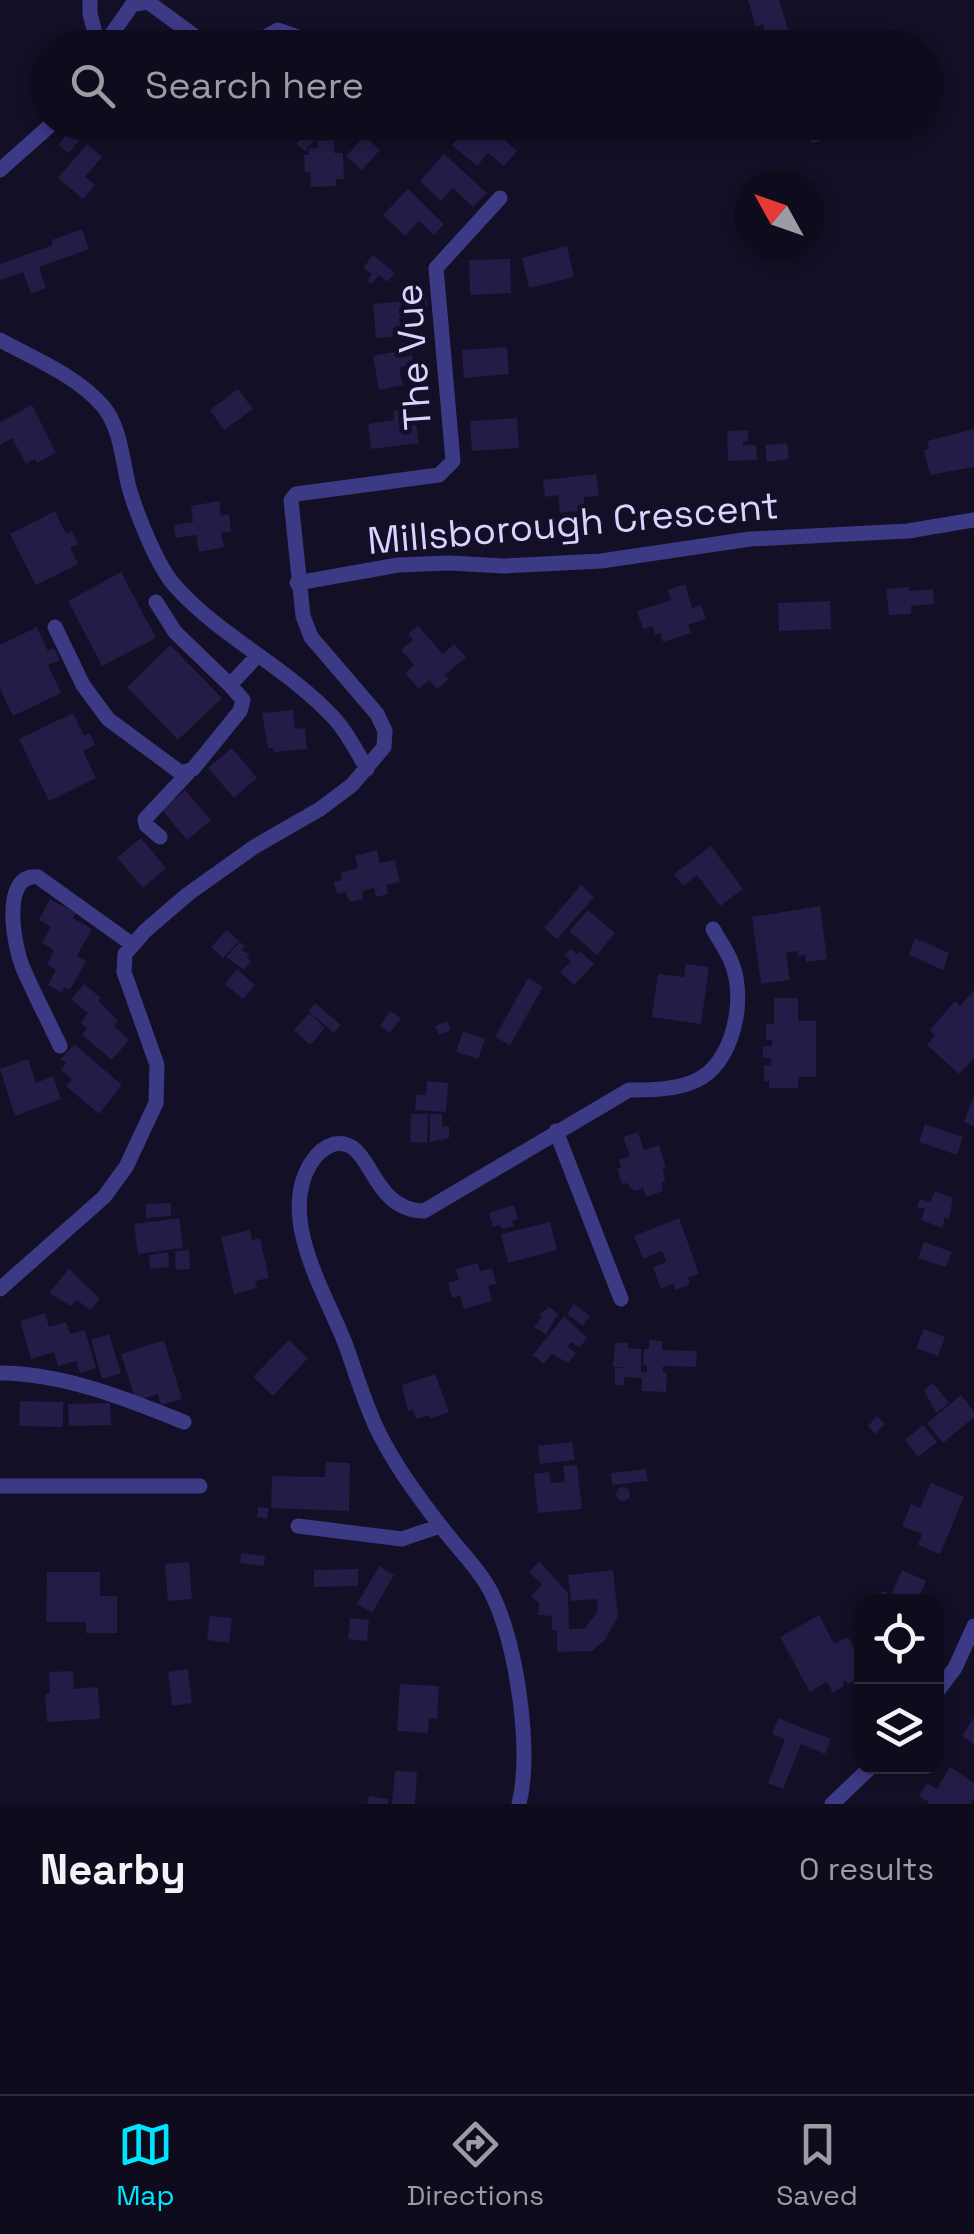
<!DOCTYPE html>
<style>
:root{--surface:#0e0b1c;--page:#171425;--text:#f1f3f6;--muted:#9b9ba3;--line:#2e2b3b;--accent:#00e5ff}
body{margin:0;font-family:"Space Grotesk",sans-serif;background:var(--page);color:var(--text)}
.controls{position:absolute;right:30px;bottom:30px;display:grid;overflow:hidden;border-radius:20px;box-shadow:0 5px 15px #0003}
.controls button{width:90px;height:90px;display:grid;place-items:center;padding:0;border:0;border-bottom:2px solid var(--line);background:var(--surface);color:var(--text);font:50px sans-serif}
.compass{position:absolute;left:734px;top:170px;width:90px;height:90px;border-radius:50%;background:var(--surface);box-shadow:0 5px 15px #0003;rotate:310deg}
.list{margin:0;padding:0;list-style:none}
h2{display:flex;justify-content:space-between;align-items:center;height:130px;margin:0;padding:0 40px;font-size:42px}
h2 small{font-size:32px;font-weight:400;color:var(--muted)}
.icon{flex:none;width:55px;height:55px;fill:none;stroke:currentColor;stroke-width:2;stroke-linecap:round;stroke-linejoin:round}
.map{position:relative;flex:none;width:974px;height:1804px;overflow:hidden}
.search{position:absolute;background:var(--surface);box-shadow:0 5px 15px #0003;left:30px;right:30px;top:30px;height:110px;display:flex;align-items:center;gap:25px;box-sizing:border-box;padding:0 35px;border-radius:55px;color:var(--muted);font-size:38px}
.sheet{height:290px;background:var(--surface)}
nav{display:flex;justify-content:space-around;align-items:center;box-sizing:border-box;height:140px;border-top:2px solid var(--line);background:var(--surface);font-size:28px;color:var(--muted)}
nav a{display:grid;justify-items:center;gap:5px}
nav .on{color:var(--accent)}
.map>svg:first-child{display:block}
.building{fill:#241b47}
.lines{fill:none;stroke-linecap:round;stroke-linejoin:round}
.minor{stroke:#3d3a85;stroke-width:15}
.labels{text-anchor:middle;stroke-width:10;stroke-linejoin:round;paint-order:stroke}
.street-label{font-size:38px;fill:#d9d4ff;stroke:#130f26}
</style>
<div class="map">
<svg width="974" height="1804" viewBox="0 0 974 1804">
<rect width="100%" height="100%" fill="#130f26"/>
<!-- building -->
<path class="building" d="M748,0H779L794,48H770L763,24L756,27Z
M471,122H484L517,151L504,166L488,153L477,166L452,145Z
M499,122H520L528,130L519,141Z
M818,125L821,141L811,143L808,128Z
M69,132L79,140L69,153L58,145Z
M307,132L315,139L305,151L296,144Z
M365,136L380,150L362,170L346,156Z
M334,140V153H343L344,179H336V186L311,187L310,172H305L304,155H309V148H318V141Z
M87,144L102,157L85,177L95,185L83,199L58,178Z
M444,154L487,193L473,207L453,188L441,201L420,181Z
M408,189L444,224L434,235L419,221L405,236L383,215Z
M82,229L89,249L39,267L46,288L31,294L23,272L0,280V264L53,245L52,240Z
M567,246L574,277L529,288L522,258Z
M373,255L395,273L387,282L379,275L371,284L367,281L372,274L363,268Z
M510,259L511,293L470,295L469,260Z
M427,299L428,316L399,318L401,336L376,338L373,304Z
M507,347L509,374L464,378L462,350Z
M399,351L401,358L412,355L414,365L399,367L403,385L379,390L373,356Z
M238,389L253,409L224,430L210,410Z
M32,405L56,453L37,463L35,459L26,464L12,438L0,445V422Z
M404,409L405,418L415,417L419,443L371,449L368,424L394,420L393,411Z
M517,418L519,448L472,451L470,421Z
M974,429V467L930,475L924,450L929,449L927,441Z
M748,430V441H743V445H756L757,460L728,461L727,431Z
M787,443L789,459L767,462L765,445Z
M596,474L599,496L584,497L585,510L560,513L558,495L545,497L543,480Z
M219,501L221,516L229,514L231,531L221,533L224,547L199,552L196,535L176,538L174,525L193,522L191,506Z
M55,511L66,534L72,531L78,544L70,548L78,564L36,585L10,534Z
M121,572L156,638L102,666L68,601Z
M685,584L692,608L701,605L706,619L688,625L691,633L663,642L660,633L655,635L653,626L643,629L637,611L671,600L668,590Z
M909,587L910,591L933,589L934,604L911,606V614L889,615L886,589Z
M830,601L831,629L779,631L778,603Z
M418,626L443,654L454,644L466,657L445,675L449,679L437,689L429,680L419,689L405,673L414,665L401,650L413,640L408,634Z
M37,627L48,651L54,648L60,660L48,665L61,693L13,716L0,689V645Z
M170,645L222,698L178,740L127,687Z
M293,710L295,729L305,728L307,749L274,752L273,748H268L262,713Z
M73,713L84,736L90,733L95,745L83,751L96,778L49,801L19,739Z
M232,748L257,778L234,798L208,768Z
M185,790L211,820L187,840L162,810Z
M141,838L166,868L143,888L117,858Z
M711,846L743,889L720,906L697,875L683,886L674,874Z
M377,850L380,863L395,860L400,882L386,885L388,894L376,897L374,888L362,891L363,899L350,902L345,892L337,894L334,882L342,880L340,873L358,868L355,856Z
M581,885L594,897L557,939L544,928Z
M50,899L76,913L73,918L92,929L77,956L86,961L70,990L64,987L62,993L48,985L56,970L47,965L54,950L42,943L51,927L39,920Z
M820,906L827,959L806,962L805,955L798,956V951L786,953L790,980L761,984L752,917Z
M588,910L615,933L597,955L569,931Z
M227,930L239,941L223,958L211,947Z
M915,938L949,953L943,970L909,955Z
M240,942L245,946L241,950L249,954L247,957L251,961L244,970L226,957Z
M571,949L577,954L580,951L594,964L574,985L560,972L571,961L565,955Z
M686,964L709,967L701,1024L652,1017L658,974L684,977Z
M237,969L255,985L243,999L225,984Z
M528,978L543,987L510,1045L495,1037Z
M84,984L101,998L98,1000L118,1021L114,1026L129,1040L112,1060L82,1035L87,1028L81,1023L88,1013L71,999Z
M974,990V1058L959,1074L927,1045L935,1035L930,1030L955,1001L960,1006Z
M774,998H798V1021H816V1077H798V1088H769V1081H764V1065H771V1058H763V1046H772V1040H766V1024H774Z
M315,1003L341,1025L334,1033L308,1011Z
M390,1011L401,1018L390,1033L380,1026Z
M309,1013L325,1028L310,1045L294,1030Z
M447,1021L451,1030L439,1035L435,1026Z
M463,1031L485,1039L478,1059L456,1052Z
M74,1044L122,1085L99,1114L66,1086L72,1079L61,1070L66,1063L61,1059Z
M28,1059L36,1083L53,1076L61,1099L15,1116L0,1069Z
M427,1081L448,1083L446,1112L415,1110L416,1095H426Z
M974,1096V1126L964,1122Z
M411,1114H428L427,1143L410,1142Z
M430,1114H442V1127L449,1126V1138L430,1142Z
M925,1124L963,1137L957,1155L919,1142Z
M638,1132L644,1150L659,1145L666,1167L663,1168L665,1181L661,1183L663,1191L646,1197L643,1188L634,1191L627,1183L622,1184L617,1169L621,1167L619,1160L630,1156L623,1137Z
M935,1191L953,1198L949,1219L945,1218L942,1228L921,1220L925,1209L917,1207L920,1199L930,1202Z
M171,1203V1216L146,1218V1204Z
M514,1205L518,1219L512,1221L514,1226L501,1229L500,1225L493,1227L489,1213Z
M179,1218L183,1248L138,1254L134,1224Z
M679,1218L699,1274L688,1278L690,1284L676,1290L673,1284L661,1289L653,1267L666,1262L662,1251L643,1259L634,1236Z
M550,1222L557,1250L508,1263L501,1234Z
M250,1230L252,1240L260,1238L269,1278L255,1281L257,1288L234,1294L221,1237Z
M924,1242L952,1252L946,1267L918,1258Z
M189,1250L190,1269L176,1270L175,1251Z
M168,1252L169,1267L150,1269L149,1255Z
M478,1263L480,1271L492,1268L496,1284L488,1286L492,1301L464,1309L460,1296L452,1298L448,1282L459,1280L456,1269Z
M69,1269L100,1299L90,1310L77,1300L71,1306L49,1293Z
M574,1304L590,1316L583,1326L567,1314Z
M549,1307L558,1314L546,1335L534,1327L542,1317L539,1315Z
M45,1313L49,1327L66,1322L70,1334L85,1330L96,1368L80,1373L76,1361L58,1366L54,1352L31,1359L20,1321Z
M564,1316L587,1338L579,1348L571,1342L567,1347L576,1353L568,1363L552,1354L544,1364L533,1355Z
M924,1329L945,1337L938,1356L916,1348Z
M109,1334L121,1373L102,1379L91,1340Z
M164,1340L182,1399L161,1405L158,1394L136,1401L121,1354Z
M289,1340L308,1358L273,1396L253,1377Z
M649,1340L662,1341V1350L697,1351L696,1367L663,1366V1373H667L666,1392L642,1391V1378L624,1377V1385H615V1369L625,1367H613L615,1343H628V1348L641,1349V1372H647V1365H643L644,1349H649Z
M435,1374L449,1412L430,1419L429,1415L416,1419L413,1410L408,1411L402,1385Z
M933,1383L949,1403L936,1413L924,1390Z
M961,1395L974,1411V1417L943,1443L927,1423Z
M20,1401L63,1402V1427L19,1426Z
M110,1403L111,1425L69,1426L68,1404Z
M877,1416L885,1424L875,1434L868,1426Z
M923,1425L937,1442L918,1457L905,1440Z
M572,1442L575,1460L540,1464L538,1446Z
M326,1462L350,1463L349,1511L271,1508L272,1476L325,1477Z
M577,1465L582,1509L538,1513L534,1474L549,1472L551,1483L565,1482L563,1466Z
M646,1469L648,1481L612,1485L611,1473Z
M931,1483L964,1497L940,1554L918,1545L922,1534L902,1526L911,1504L920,1508Z
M616 1494a7 7 0 1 1 14 0a7 7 0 1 1-14 0Z
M258,1507L269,1508L267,1519L257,1517Z
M241,1553L265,1556L264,1566L240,1563Z
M539,1561L568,1593L569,1629H584L598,1611L597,1599L571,1601L568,1575L613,1570L618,1616L605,1640L592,1651L557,1652V1630H552V1616L538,1615L539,1603L531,1596L542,1584L529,1572Z
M189,1562L192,1599L168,1601L165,1564Z
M379,1566L394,1575L372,1613L357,1604Z
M358,1569V1586L314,1587V1570Z
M902,1570L926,1581L917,1602H877L882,1591L891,1595Z
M47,1572H100V1596H117V1633H86V1622H46Z
M819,1615L834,1644L848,1637L856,1651L861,1648V1677L848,1684L846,1681L843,1682L844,1686L833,1693L827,1682L810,1692L780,1637Z
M210,1616L232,1618L229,1643L207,1640Z
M350,1618L369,1620L367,1641L348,1639Z
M188,1669L192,1703L172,1706L168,1672Z
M73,1671L74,1689L98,1687L100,1719L47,1722L45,1694L50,1693L49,1672Z
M400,1684L439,1686L437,1719L429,1718L428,1733L397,1731Z
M974,1717V1744L962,1736Z
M778,1718L831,1739L825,1754L801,1744L783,1789L768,1783L785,1740L772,1734Z
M950,1767L974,1783V1798L970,1804H927L929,1802L919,1796L927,1783L937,1789Z
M395,1771L417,1772L415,1804H392Z
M369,1796L388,1799V1804H367Z"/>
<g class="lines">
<!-- minor -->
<path class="minor" d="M90,0V14L99,48
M102,48L132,5L148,2L211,48
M245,48L278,30L316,43L319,48
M0,170L54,122
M0,340C35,359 75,375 102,405C122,428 122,463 130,491C138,517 158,568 176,587C222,638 287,667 334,718C347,732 357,752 367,769
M297,583L398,565L449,563L504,566L601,561L750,539L908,531L974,520
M156,602L175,632L230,685
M55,627L83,685L108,719L181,773L193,769L240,711L243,700L230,685L258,655
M160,837L146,825L145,819L188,773
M60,1046C48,1020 34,994 23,968C14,947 0,873 38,877L133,945
M556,1131L621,1299
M0,1289L104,1197L126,1167L156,1103L157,1065L124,972L125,954L145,931L188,894L254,847L320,809L352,785L384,747L385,731L377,714L311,637L303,616L291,500L296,494L439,475L453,461L436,268L500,198
M0,1373C62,1373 127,1399 184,1422
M0,1486H200
M298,1526L402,1539L440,1526
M936,1693L955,1668L974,1626
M519,1804C532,1749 517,1648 493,1596C481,1571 460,1551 443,1529C421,1501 396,1467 380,1435C365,1406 356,1373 345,1343C325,1292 277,1217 311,1163C316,1155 324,1147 334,1144C373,1136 368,1210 424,1211L629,1090C649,1090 671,1090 690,1083C729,1070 743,1014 736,978C733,959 722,945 713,929
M832,1804L872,1766"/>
</g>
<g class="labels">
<!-- street labels -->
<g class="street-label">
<text transform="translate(413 357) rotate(-94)" y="13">The Vue</text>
<text transform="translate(573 523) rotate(-5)" y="13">Millsborough Crescent</text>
</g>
</g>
</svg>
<div class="controls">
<button><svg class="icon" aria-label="locate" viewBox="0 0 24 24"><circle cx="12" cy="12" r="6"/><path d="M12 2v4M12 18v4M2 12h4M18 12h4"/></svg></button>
<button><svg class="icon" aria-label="layers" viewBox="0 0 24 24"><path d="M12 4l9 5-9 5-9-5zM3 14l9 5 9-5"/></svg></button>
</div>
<svg class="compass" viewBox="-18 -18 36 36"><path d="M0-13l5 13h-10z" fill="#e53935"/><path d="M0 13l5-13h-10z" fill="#9b9ba3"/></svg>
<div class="search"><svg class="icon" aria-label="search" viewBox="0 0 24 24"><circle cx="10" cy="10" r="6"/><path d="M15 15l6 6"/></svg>Search here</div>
</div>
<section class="sheet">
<h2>Nearby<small>0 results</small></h2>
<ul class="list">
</ul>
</section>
<nav>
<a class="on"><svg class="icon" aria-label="map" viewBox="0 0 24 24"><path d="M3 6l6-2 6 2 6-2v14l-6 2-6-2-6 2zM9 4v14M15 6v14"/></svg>Map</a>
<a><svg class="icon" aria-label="directions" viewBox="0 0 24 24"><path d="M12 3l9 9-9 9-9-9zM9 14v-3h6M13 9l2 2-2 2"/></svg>Directions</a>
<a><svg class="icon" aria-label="saved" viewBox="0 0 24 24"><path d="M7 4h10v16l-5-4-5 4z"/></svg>Saved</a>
</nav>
